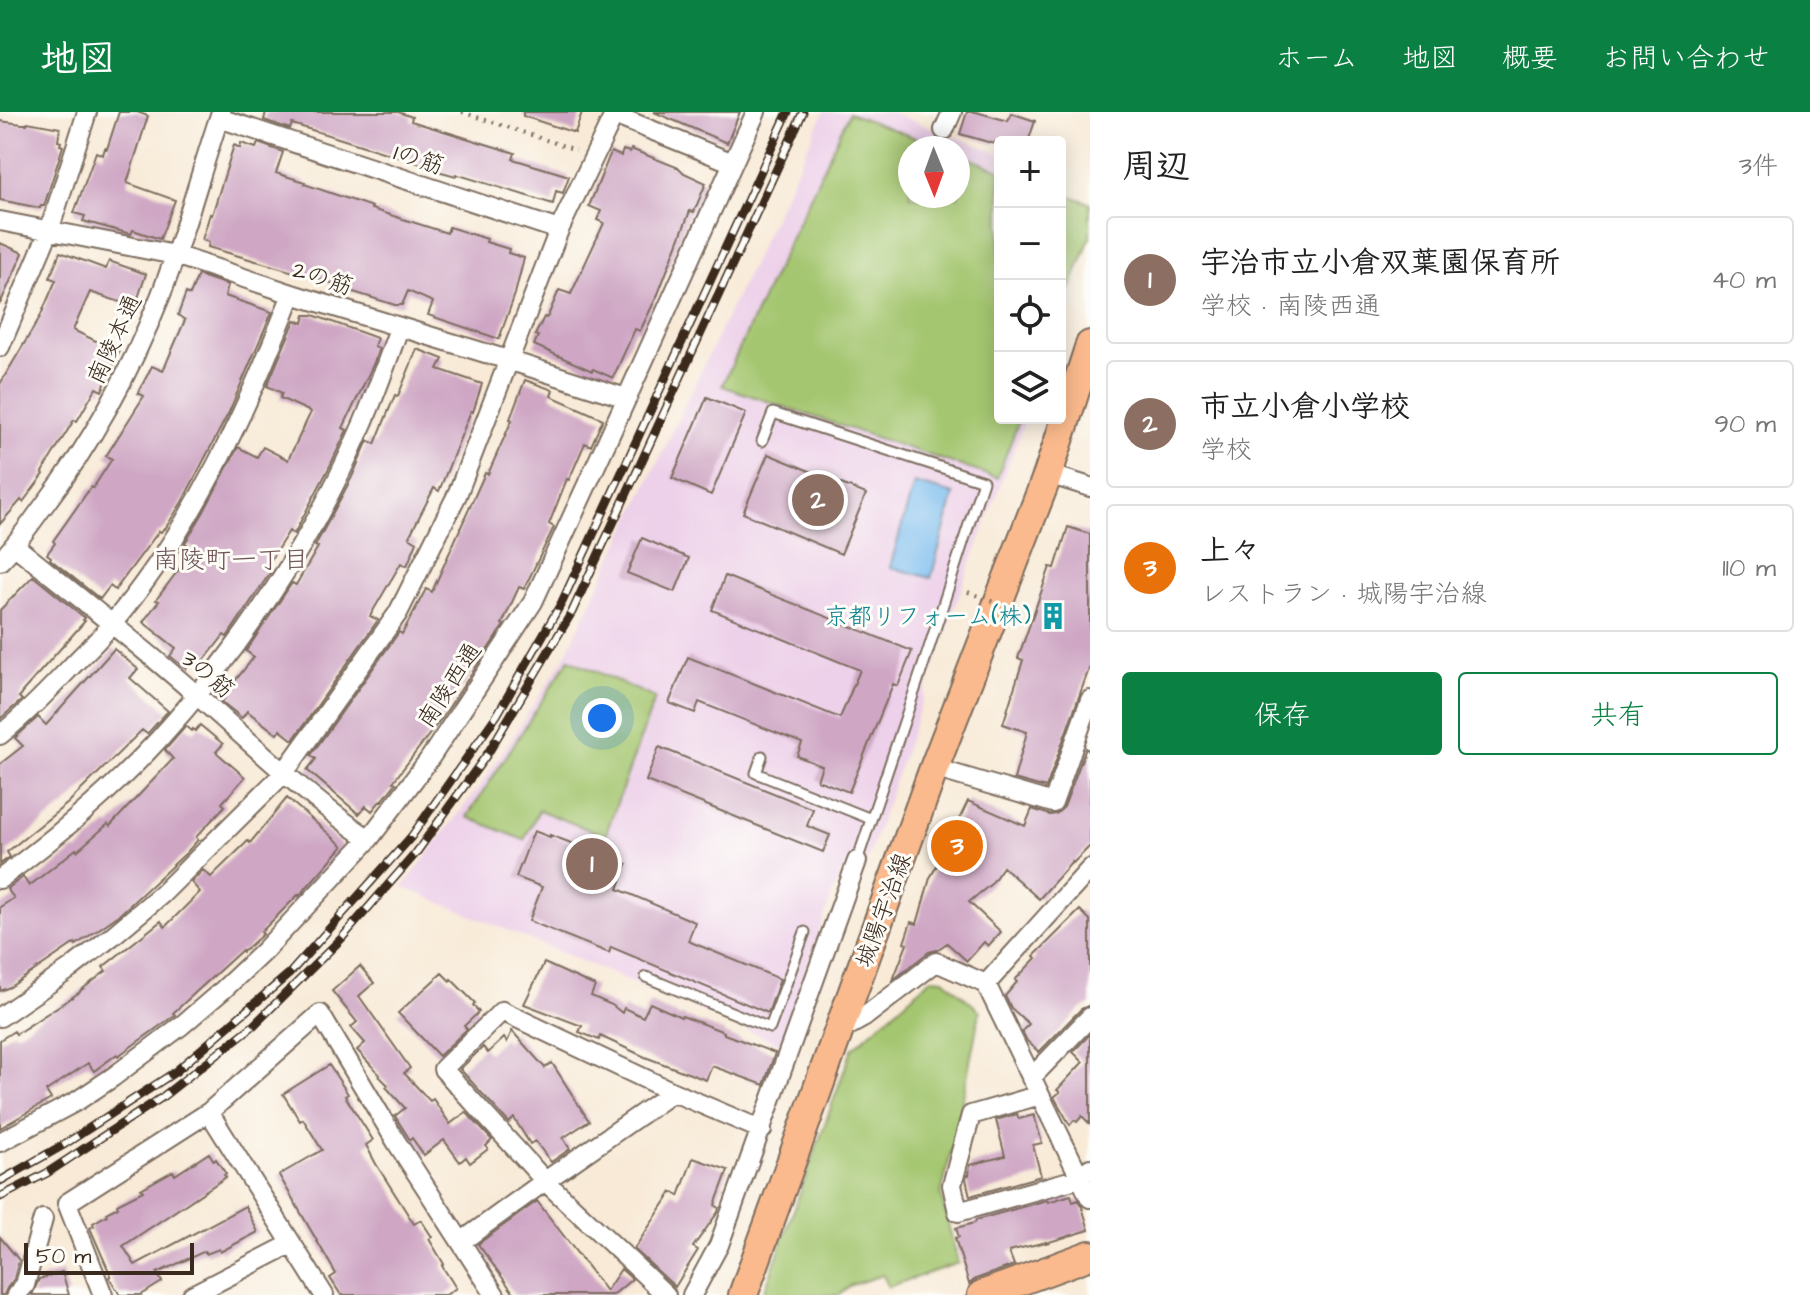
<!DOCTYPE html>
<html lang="ja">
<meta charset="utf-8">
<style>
:root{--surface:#fff;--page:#f2f2f2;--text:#222;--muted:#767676;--line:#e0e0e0;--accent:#0b8043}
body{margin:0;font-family:"Architects Daughter","Klee One",sans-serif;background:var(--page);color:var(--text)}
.controls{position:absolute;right:24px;top:24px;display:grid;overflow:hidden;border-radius:8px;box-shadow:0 4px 20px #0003}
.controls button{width:72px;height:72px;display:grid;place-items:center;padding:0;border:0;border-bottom:2px solid var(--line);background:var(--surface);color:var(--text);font:40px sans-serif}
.compass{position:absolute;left:898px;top:24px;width:72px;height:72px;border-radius:50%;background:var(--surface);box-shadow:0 4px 20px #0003;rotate:179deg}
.scale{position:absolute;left:24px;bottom:20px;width:170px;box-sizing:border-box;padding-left:8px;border:4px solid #3b2a1e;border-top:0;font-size:22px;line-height:28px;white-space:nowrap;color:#3b2a1e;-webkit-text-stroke:6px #fdfcf7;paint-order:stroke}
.you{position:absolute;left:602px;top:606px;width:28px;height:28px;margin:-20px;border:6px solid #fff;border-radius:50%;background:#1a73e8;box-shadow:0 0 0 12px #1a73e833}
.badge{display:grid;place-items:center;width:52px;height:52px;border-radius:50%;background:var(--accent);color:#fff;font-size:26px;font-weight:700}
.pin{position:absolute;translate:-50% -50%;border:4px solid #fff;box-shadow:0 2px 8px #0006}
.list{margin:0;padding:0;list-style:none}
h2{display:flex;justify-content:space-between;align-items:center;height:104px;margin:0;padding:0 32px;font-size:34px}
h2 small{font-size:26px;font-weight:400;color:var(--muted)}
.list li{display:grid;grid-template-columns:52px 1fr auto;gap:24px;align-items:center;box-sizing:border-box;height:128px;margin:0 16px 16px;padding:0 16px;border:2px solid var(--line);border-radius:8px}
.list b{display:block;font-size:30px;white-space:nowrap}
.list p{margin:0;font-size:26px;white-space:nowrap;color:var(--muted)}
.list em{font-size:26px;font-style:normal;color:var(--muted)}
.actions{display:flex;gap:16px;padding:24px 32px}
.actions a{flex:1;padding:18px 0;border:2px solid var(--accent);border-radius:8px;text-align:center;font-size:28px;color:var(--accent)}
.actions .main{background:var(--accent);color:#fff}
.icon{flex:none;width:44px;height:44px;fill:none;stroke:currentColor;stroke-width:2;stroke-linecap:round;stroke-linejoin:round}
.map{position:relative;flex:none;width:1090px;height:1183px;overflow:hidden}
header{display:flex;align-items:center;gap:48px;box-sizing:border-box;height:112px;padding:0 40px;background:var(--accent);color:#fff}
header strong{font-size:38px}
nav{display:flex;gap:44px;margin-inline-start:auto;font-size:28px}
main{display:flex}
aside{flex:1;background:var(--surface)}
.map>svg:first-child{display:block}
.built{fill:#edd0e9;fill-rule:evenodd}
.green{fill:#a4c66f;stroke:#707846;stroke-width:2}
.water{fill:#79bcef;stroke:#5a7386;stroke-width:2}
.building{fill:#cfa7c5}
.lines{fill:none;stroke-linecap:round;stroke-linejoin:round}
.lane-casing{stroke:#7d6d5f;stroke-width:13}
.street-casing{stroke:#7d6d5f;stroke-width:22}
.primary-casing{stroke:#7d6d5f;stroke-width:32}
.path{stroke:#7d6d5f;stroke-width:4;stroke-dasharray:2 6;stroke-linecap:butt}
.lane{stroke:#fff;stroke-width:9}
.street{stroke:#fff;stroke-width:18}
.primary{stroke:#fbba8d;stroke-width:28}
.rail-casing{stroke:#3b2a1e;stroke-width:9}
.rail{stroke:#fdfcf7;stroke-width:6;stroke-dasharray:18;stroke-linecap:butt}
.path-bridge{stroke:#7d6d5f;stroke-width:4;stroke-dasharray:2 6;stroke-linecap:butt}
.labels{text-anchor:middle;stroke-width:6;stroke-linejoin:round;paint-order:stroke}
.street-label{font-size:24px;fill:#3b2a1e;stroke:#fdfcf7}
.culture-label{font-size:24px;fill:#0d838f;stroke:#fdfcf7;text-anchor:end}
.neighbourhood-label{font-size:26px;fill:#6f5658;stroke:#fdfcf7}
</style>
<header>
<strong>地図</strong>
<nav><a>ホーム</a><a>地図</a><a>概要</a><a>お問い合わせ</a></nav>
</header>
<main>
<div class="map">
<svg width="1090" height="1183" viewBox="0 0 1090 1183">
<rect width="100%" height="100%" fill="#fdfcf7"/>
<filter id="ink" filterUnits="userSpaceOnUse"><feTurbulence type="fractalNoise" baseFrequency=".0125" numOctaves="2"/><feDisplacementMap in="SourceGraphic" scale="16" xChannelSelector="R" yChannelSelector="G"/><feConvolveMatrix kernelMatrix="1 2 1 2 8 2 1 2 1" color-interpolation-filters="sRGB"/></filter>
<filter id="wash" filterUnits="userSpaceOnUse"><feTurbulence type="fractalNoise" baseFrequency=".006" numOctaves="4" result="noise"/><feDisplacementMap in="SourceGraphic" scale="32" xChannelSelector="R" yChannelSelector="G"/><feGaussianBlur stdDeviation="1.8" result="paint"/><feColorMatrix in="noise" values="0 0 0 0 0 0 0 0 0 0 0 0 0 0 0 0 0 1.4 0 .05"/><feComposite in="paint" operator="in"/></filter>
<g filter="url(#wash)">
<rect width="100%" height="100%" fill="#f8ead7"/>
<!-- built -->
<path class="built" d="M824,0H890L1000,42V306H1026L964,469L865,754L848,748L832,782L781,932L403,775L487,664L567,541ZM910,36H958V84H910Z"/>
<!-- green -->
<path class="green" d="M849,1L942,36H910V84H958V42L1000,58V306H1020L997,366L722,274Z
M1060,80L1090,91V126L1060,203Z
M569,547L655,586L605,724L539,698L524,728L467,705Z
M932,866L944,867L980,899L957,1015L941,1083L958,1151L888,1175L883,1163L851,1173L840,1183H763L852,937Z"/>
<!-- water -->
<path class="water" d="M914,371L954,382L931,466L890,455Z"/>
<g id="blocks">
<!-- building -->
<path class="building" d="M119,0H137L148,4L127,71L175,88L160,127L133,118L131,122L83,109L85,104L74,101L96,40L103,43L105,36L107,37Z
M266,0H398L412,5L411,9L515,41L513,47L569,64L563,81L556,79L553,92L456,62V64L423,55L424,53L335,25L292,12L290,17L264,8Z
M523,0H582L575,21L523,4Z
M654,0H740L727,31Z
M967,0H976L1008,9L1011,1L1035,9L1028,30H995V32L960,22Z
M0,9L22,12H27L28,10L60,16L58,29L61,30L60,33L63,34L44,94H41L40,96L0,88Z
M241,31L256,36L258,31L283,40L276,61L305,70L304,72L372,95L371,97L447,121L449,115L487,127L486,130L509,137L508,141L524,146L515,182L499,227L428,203L433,190L408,179L402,193H395L334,174L335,172L208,135L209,130L202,128L210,102L212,103L234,33L240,36Z
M631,37L679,56L684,61L706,71L694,100L690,99L658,182L640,219L635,217L613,266L593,257L592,259L534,233L538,224L535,223L544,205L546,206L548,204L559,178L571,182L604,111L597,108L601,99L589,94L611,40L621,44L623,38L630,40Z
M0,131L23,141L0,192Z
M60,140L106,157L109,149L146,162L135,195L90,180L73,218L119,240L102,279L96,276L77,309L74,308L42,360L44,362L23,390L21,388L0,412V272L40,205L56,168L50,166Z
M198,163L228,173L225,184L272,200L229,300L182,390L165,417L164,416L161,420L159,419L115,478L110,474L100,487L50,447L51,445L47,442L55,431L53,429L91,375L93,376L112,347L106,344L144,284L138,281L152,254L163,259L185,208L178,203L186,181L190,183Z
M305,203H313L377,226L374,234L379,236L373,253L343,316L347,318L330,354L294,422L289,419L266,455L272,458L227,525L224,523L203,550L196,544L186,557L170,544L176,536L143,510L159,489L156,488L194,437L185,431L203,401L238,335L257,345L263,335L288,348L311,300L280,286L282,281L267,274L295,208L303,211Z
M417,237L443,247L438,257L482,272L473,300L471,299L439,379L434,376L409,425L417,430L407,454L401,451L370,504L378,508L293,628L280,618L277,622L247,599L242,606L222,590L229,580L227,579L254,545L246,539L292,471L296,473L318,435L315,434L352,365L368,328L375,332L395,283L398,284Z
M525,268L553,278L551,284L603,307L591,334L585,331L569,368L567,367L549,412L554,415L524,477L519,475L502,512L504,513L441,607L393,670L396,671L382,689L381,688L372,699L366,694L359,702L307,658L316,647L311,643L399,520L402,522L426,477L432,480L485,361L488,362L512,308L510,307Z
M707,285L746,301L711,383L672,366Z
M768,342L866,382L841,442L743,401Z
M1068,415L1090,422V554L1046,676L1014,667L1027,620L1003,612L1023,548L1018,546L1050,455L1055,456Z
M642,426L689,446L675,480L627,461Z
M33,464L85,506L83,508L85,509L22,580L23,581L19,585L22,588L0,607V498Z
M725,464L912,539L898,574L893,572L849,680L817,668L822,654L797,644L802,631L699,590L695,601L669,591L688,545L840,606L860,558L712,498Z
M114,537L138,557L130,566L168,599L147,622L142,618L68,691L7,740L10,745L0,752V652L23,634L15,626L38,605L46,613Z
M200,613L223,632L216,640L245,665L222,691L225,694L196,725L198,728L186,741L119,803L76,833L75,831L10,875L0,879V795L14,786L7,777L23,765L29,774L76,737L77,739L108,712L110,714L173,647L165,638L186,614L192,619L193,617L195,619Z
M659,635L813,697L807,714L830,723L823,740L646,669Z
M1086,636L1090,640V734L1073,751L1072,750L1039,787L1003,755L991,772L969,790L1001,820L988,834L984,830L967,849L947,831L937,838L929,840L893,868L907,832L904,831L911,810L917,812L930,766L956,719L954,718L968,689L1025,714L1032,697L1050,703L1056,702L1064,695Z
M287,686L343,734L299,784L298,783L261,820L263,822L243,840L242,838L173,901L175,903L118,944L117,942L94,959L88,951L46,979L51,987L0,1016V928L14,919L16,922L80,880V879L106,859L103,855L161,809L165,815L200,780L191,770L203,758L211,765L248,729L250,731Z
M534,719L550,725V723L627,752L618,777L695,810L688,829L780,867L768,901L611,835L609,841L529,809L542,775L516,765Z
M1080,798L1090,808V893L1081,897L1039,940L1027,929L1022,919L1029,912L1011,896L1005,884L1017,870L1015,868L1036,846L1034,844Z
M544,851L595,874L591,884L612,893L622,901L624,896L643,905L650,891L681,905L682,904L724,920V922L775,941L764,973L712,954L706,968L645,945L600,924L599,928L579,920L582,914L524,892Z
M360,854L374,871L359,884L410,956L404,961L430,989L433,987L450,1012L466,1000L492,1028L486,1034L488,1037L470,1051L466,1045L460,1050L444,1028L424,1043L412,1026L410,1028L395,1004L405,996L386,975L388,973L379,964L380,963L357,938L365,931L351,915L357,910L332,879Z
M442,861L450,869L451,867L475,891L473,893L479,900L464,914L467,917L439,944L398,901Z
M512,919L545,956L552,951L589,1009L563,1026L570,1037L551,1050L535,1029L530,1032L514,1006L509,1011L460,957L483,935L488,941L504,926L507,930Z
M1090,922V1012L1082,1004L1077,1010L1074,1008L1070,1013L1054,985L1060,980L1057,978L1083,950L1073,940Z
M329,953L348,982L345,984L373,1028L366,1033L376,1052L414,1112L421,1108L432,1125L429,1127L444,1152L442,1154L456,1176L446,1183H341L330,1166L336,1162L279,1063L322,1038L303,1007L300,1009L283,982Z
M1017,1002L1019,1007L1034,1003L1042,1031L1033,1033L1041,1064L970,1084L966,1067L967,1063H969L970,1053L1005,1044L996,1008Z
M209,1041L214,1049L216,1047L226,1062L224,1063L226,1065L123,1134L135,1153L245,1094L258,1120L220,1140L219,1137L206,1142L205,1139L157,1161L162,1170L141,1183H120L109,1165L111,1164L90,1116L94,1114L93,1111L107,1103L106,1101L118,1095L117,1092L143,1079L141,1077L173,1059L175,1063Z
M693,1046L728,1058L715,1093L719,1096L718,1100L693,1135L698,1138L675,1175L634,1137L672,1080L679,1084Z
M1071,1083L1073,1090L1078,1088L1082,1095L1089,1118L1046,1131V1130L1013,1138L1009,1140L1014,1153L976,1167L969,1172L955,1126L959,1125L956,1116L975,1111L976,1108L1047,1088L1048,1090Z
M537,1089L606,1179L621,1157L632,1167L613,1183H515L478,1132Z
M0,1125L19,1148L14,1167L7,1176L4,1183H0Z
M62,1160L69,1183H32L39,1167Z"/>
</g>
</g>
<g filter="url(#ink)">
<use href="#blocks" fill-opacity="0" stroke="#7d6d5f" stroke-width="2"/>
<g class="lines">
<!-- lane casing -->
<g class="lane-casing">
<path id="lane" d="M762,329L773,301L983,369L927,542L857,749
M762,644L756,661L871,707
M646,865L770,916L805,820"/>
</g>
<!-- street casing -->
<g class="street-casing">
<path id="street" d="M219,6L559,118
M944,18L952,0
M0,109L175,143L292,182L508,248L626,286
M0,235L49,119L87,0
M1048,362L1090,375
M15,434C77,484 140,533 200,586C255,634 308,686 369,727
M0,449C17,432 30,412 45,392C93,329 131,258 160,185C184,125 200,61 221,0
M0,623C26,602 48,579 70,556C84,541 100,527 112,512C194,414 246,300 292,182
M934,656L1053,691L1090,588
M1090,757L986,872L1090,1086
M0,767C57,725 111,679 159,627C241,537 312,429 360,318C375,285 387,250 399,216
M0,905L70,857L111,825L162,782L284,661L398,501L457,383L559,118L614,3L733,51
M838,920L863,906L936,850L986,872
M1031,966L1090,905
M1040,983L971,1003L952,1073L958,1100L1080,1066L1090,1056
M209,1000L324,1183
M0,1030L77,989L113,965L182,913L224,877L264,839L369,727L428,649L533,490L620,301L756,0
M461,1130L545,1069L673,980
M16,1183L25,1173L43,1107
M103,1183L67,1091L209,1000L320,902L397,1031L495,1183
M192,1183L291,1132
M666,1183L545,1069L443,957L502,899L673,980L762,1018
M692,1183L719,1133L857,749"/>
</g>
<!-- primary casing -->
<g class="primary-casing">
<path id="primary" d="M743,1183L934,656L1048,362L1090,233
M982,1183L1090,1143"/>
</g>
<!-- path -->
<path class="path" d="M462,0L576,38"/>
<!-- lane -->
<use href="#lane" class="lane"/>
<!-- street -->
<use href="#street" class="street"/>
<!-- primary -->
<use href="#primary" class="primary"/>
<!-- rail casing -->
<g class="rail-casing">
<path id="rail" d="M0,1069L65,1032L175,960L290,861L411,725L497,603L562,490L788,0
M0,1085L47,1061L161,986L254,913L341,827L416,741L488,641L572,500L803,0"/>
</g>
<!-- rail -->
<use href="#rail" class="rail"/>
<!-- path-bridge -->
<path class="path-bridge" d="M968,480L1015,498"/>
</g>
</g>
<!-- icons -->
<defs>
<g id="building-bare" transform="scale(2.16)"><path d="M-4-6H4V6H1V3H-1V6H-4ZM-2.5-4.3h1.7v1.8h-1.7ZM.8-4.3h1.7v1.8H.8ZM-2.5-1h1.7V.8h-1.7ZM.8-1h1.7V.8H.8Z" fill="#0f9aa8" stroke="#fdfcf7" stroke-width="2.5" paint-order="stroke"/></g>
</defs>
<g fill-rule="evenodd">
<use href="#building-bare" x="1053" y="504"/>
</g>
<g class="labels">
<!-- street labels -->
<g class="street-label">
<text transform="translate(419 47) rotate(18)" y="8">1の筋</text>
<text transform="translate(323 166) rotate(18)" y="8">2の筋</text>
<text transform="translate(114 227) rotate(-65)" y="8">南陵本通</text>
<text transform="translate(208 562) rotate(40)" y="8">3の筋</text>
<text transform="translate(449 573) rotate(-57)" y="8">南陵西通</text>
<text transform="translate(883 798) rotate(-70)" y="8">城陽宇治線</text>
</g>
<!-- culture labels -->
<g class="culture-label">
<text x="1031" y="512">京都リフォーム(株)</text>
</g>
<!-- neighbourhood labels -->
<g class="neighbourhood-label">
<text x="231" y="456">南陵町一丁目</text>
</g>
</g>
</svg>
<div class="controls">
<button>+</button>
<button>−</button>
<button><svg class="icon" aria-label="locate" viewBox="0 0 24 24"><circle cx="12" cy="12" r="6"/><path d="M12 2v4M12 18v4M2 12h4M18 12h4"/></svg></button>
<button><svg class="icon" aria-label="layers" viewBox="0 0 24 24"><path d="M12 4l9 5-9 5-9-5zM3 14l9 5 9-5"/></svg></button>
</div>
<svg class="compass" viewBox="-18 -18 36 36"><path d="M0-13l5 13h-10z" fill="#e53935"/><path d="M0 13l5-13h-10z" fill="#767676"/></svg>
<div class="scale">50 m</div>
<div class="you"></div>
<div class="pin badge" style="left:592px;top:752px;background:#8d6e63">1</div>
<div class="pin badge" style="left:818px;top:388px;background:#8d6e63">2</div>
<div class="pin badge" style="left:957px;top:734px;background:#e8710a">3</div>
</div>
<aside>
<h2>周辺<small>3件</small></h2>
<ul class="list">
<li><span class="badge" style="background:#8d6e63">1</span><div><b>宇治市立小倉双葉園保育所</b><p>学校 · 南陵西通</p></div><em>40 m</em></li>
<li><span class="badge" style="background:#8d6e63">2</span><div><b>市立小倉小学校</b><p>学校</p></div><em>90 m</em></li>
<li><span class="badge" style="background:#e8710a">3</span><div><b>上々</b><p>レストラン · 城陽宇治線</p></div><em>110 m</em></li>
</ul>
<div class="actions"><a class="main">保存</a><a>共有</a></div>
</aside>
</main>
